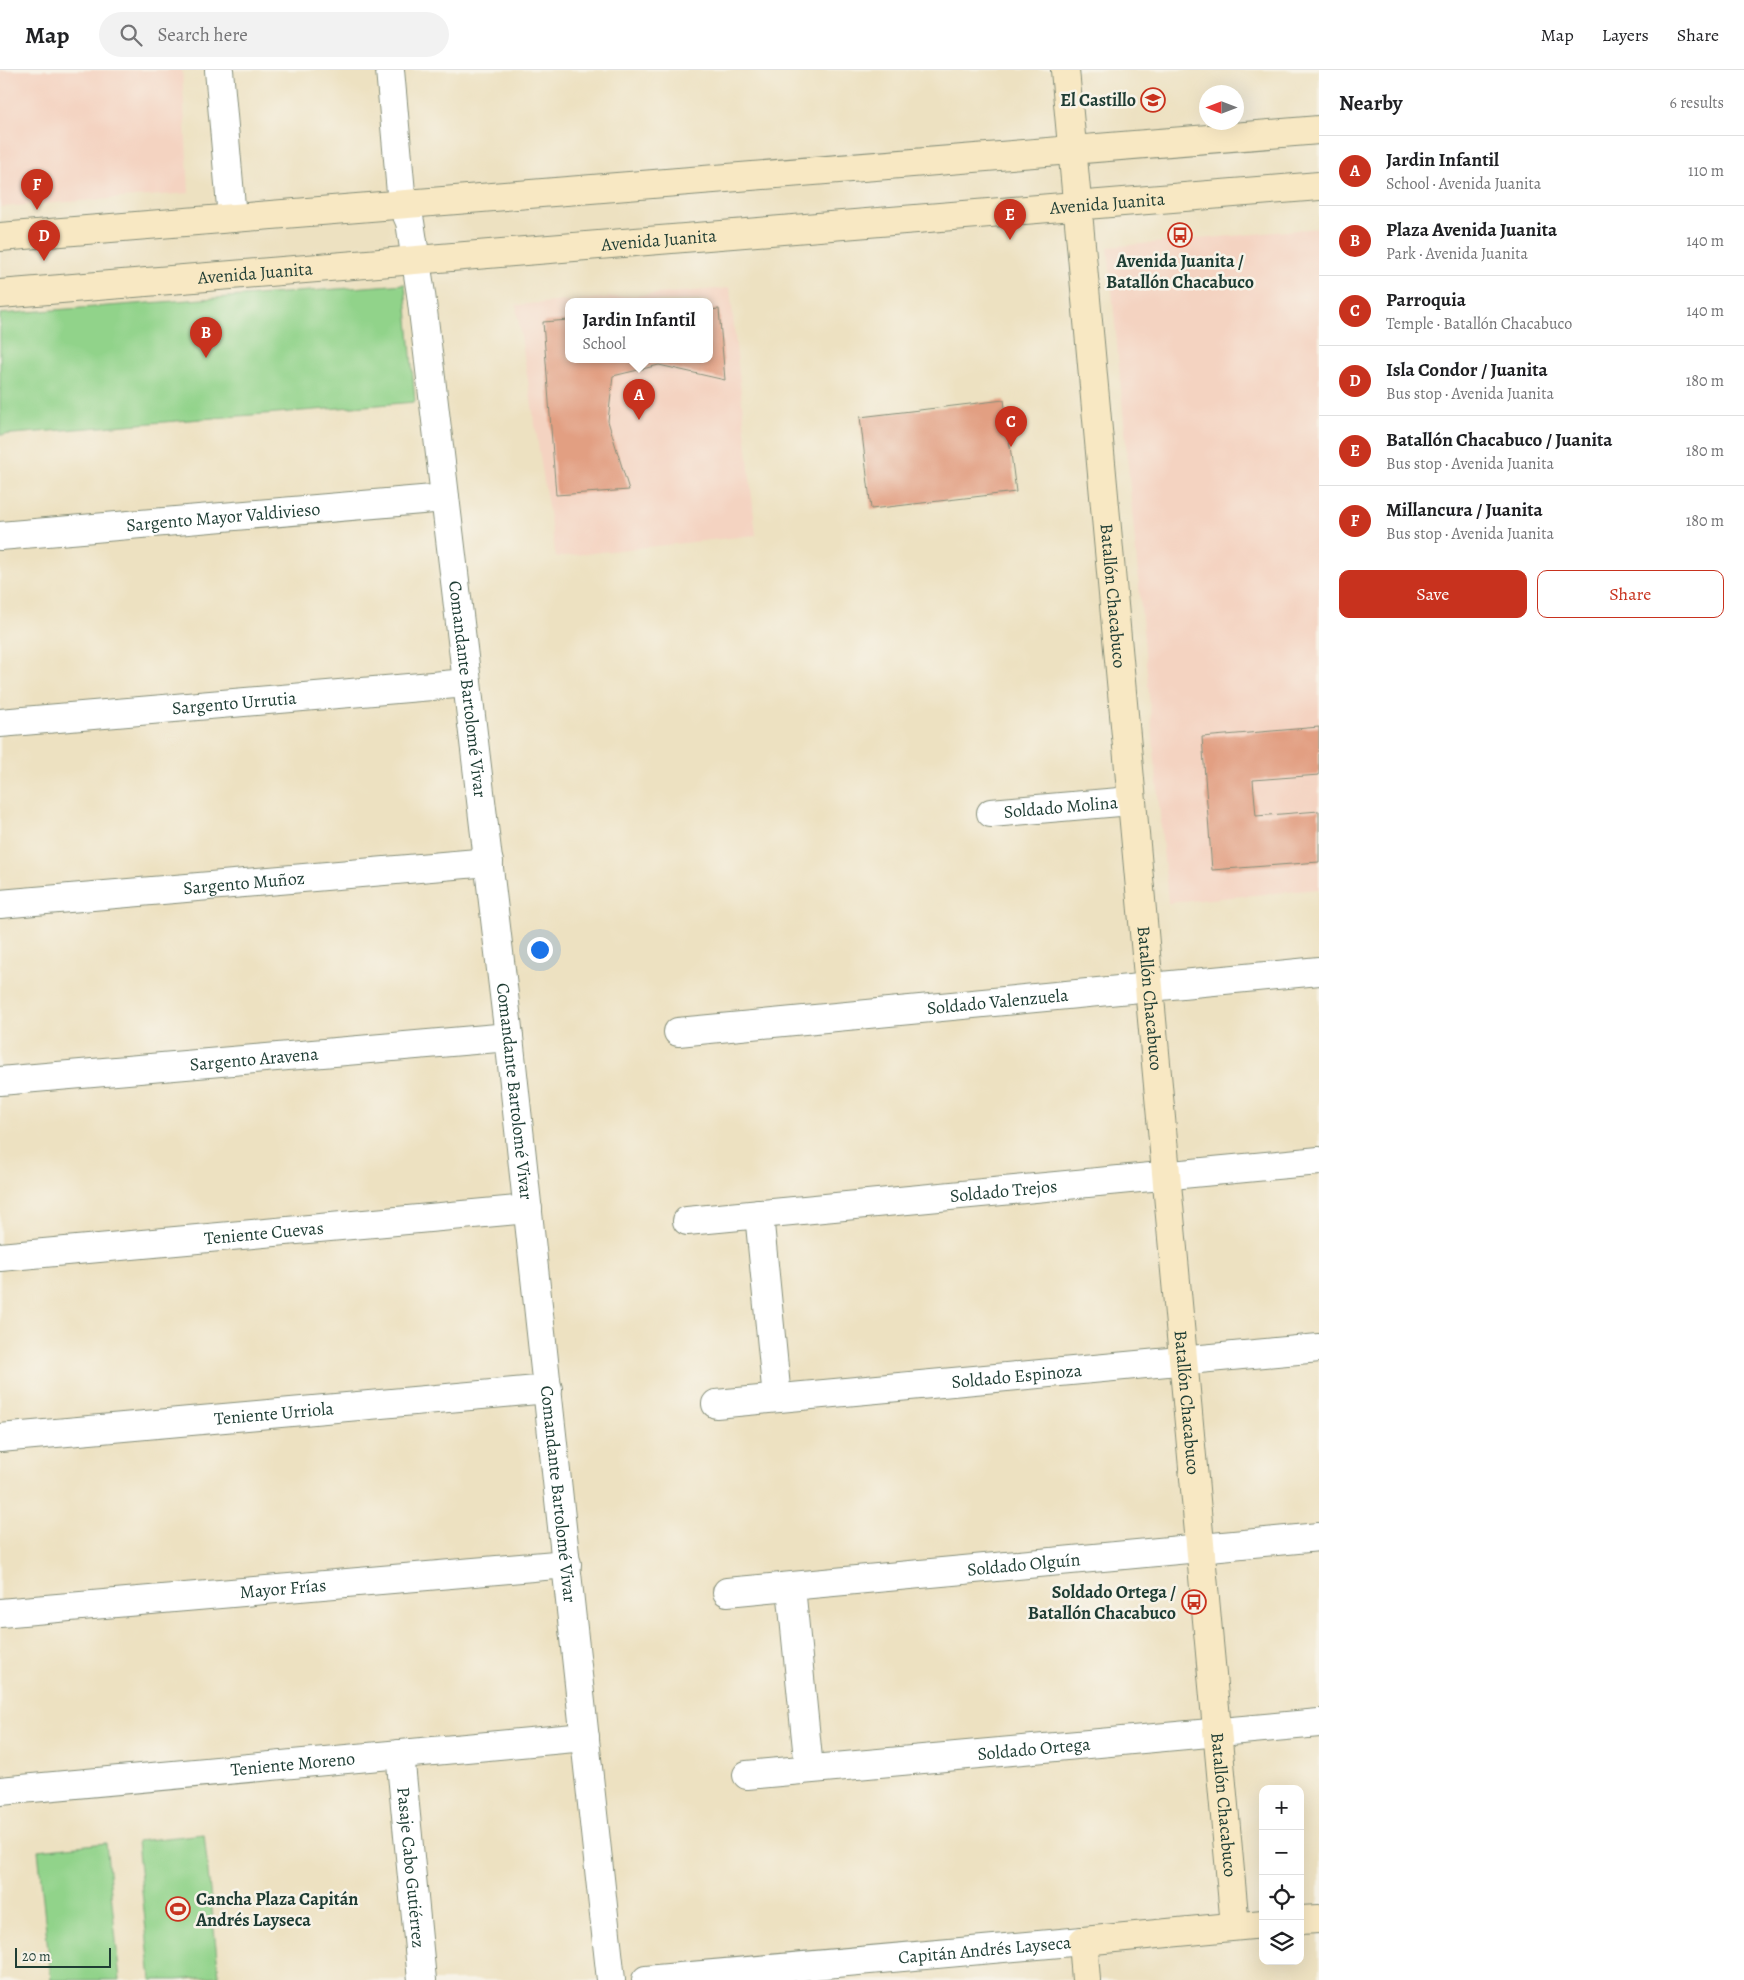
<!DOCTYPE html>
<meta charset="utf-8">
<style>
:root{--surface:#fff;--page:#f2f2f2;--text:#202124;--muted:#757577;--line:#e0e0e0;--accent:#c8321e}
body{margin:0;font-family:Alegreya,serif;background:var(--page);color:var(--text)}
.controls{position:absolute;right:15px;bottom:15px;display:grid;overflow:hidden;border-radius:10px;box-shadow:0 5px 20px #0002}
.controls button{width:45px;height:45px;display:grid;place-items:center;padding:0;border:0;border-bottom:1px solid var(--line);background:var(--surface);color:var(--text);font:25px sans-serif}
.compass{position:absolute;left:1199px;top:15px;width:45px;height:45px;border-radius:50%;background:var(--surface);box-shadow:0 5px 20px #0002;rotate:270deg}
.scale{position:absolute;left:15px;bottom:12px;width:96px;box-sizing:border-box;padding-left:5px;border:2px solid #1f3d34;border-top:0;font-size:14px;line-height:18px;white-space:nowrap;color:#1f3d34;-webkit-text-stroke:4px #f7f3e8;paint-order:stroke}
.you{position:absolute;left:539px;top:879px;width:18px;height:18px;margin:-12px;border:4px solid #fff;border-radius:50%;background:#1a73e8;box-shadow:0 0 0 8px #1a73e833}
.badge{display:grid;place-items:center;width:32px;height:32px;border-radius:50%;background:var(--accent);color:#fff;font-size:16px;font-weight:700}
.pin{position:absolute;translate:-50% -41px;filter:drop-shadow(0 1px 2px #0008)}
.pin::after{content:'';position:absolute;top:26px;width:18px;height:15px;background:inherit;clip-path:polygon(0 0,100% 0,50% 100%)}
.popup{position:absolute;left:565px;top:228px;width:148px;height:65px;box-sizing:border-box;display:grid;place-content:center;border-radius:10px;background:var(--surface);filter:drop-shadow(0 1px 4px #0005);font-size:16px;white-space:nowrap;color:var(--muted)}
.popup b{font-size:19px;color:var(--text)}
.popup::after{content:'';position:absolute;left:50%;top:100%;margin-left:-10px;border:10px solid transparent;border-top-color:var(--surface)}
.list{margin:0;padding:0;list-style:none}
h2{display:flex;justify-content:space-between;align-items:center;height:65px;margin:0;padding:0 20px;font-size:21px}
h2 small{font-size:16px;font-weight:400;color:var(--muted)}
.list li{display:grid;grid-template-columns:32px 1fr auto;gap:15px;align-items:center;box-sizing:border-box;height:70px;padding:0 20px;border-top:1px solid var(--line)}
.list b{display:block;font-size:19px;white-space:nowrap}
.list p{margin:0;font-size:16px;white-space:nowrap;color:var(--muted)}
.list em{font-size:16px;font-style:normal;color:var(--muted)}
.actions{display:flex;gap:10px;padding:15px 20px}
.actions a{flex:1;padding:11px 0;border:1px solid var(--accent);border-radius:10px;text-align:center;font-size:18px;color:var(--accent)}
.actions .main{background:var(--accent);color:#fff}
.icon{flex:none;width:28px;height:28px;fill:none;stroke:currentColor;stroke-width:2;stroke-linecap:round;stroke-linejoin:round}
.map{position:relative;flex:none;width:1319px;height:1910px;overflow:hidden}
header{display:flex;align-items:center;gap:30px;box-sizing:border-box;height:70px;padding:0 25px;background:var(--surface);border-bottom:1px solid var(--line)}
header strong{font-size:24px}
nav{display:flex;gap:28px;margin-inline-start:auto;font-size:18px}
.search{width:350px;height:45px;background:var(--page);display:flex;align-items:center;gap:12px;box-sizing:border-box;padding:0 18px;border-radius:28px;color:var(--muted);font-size:19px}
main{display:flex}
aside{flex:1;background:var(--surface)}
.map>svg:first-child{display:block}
.built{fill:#f4d3c1;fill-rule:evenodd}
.green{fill:#91d38a;stroke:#58885f}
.building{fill:#e29f82}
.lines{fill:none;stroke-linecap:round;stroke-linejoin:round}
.street-casing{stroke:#868f7a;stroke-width:30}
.secondary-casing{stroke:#868f7a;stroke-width:30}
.street{stroke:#fff;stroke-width:28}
.secondary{stroke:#f8e8c3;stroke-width:28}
.labels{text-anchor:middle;stroke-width:5;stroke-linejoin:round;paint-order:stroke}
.poi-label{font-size:18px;font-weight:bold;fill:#1f3d34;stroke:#f7f3e8;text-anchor:end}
.street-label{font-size:18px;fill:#1f3d34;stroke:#f7f3e8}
</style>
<header>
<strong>Map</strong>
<div class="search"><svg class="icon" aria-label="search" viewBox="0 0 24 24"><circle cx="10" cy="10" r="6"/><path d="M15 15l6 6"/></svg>Search here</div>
<nav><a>Map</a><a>Layers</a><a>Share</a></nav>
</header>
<main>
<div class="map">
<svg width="1319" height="1910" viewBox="0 0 1319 1910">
<rect width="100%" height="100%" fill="#f7f3e8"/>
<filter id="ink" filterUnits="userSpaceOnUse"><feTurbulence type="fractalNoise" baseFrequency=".02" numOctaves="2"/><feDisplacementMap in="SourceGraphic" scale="10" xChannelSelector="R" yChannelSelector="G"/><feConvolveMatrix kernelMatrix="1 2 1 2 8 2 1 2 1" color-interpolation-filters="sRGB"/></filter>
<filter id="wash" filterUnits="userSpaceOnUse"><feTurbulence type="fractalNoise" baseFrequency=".0096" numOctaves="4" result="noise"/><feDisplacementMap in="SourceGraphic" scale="20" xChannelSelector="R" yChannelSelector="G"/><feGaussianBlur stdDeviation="1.12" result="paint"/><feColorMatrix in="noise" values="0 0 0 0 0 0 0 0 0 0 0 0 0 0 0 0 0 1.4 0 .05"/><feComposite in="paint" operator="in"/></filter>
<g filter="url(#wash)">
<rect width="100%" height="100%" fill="#ede1c1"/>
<!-- built -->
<path class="built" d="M0,0H182L189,123L0,137Z
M1319,158V819L1168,833L1108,177Z
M730,218L756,465L556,487L516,235ZM569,231H709V289H569Z"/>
<!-- green -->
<path class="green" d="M405,214L415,332L0,365V244Z
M204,1764L219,1906L177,1910H151L137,1771Z
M106,1773L120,1910H51L38,1780Z"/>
<g id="blocks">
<!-- building -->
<path class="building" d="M719,239L725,310L659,295L613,306L608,351L629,420L556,425L543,252L569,250V289H709V240Z
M1004,330L1016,422L871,439L860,347Z
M1319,657V705L1253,710L1256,746L1319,741V792L1212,800L1202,667Z"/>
</g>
</g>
<g filter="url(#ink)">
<use href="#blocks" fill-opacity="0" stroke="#868f7a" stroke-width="1"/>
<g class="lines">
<!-- street casing -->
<g class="street-casing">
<g id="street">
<path d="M219,0L232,148"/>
<path id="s1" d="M390,0L402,134L410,152L421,224L509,967L611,1910"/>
<path id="s2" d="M0,466L445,428"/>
<path id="s3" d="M0,653L467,613"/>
<path id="s4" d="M991,743L1131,731"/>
<path id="s5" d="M0,834L489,792"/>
<path id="s6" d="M678,962L1319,901"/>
<path id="s7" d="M0,1011L509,967"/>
<path d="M759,1144L777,1328"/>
<path id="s8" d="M687,1151L1319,1091"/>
<path id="s9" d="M0,1187L528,1139"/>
<path id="s10" d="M716,1334L1319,1278"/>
<path id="s11" d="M0,1368L548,1319"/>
<path d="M791,1517L809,1699"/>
<path id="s12" d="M727,1522L1319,1467"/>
<path id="s13" d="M0,1543L567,1494"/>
<path id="s14" d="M400,1684L422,1910"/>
<path id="s15" d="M747,1705L1319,1653"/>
<path id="s16" d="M0,1721L585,1667"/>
<path id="s17" d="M646,1910L1083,1871"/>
</g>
</g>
<!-- secondary casing -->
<g class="secondary-casing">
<g id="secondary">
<path id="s18" d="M1065,0L1235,1856"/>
<path d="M0,167L1319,60"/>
<path id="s19" d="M0,224L1319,116"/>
<path d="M1300,1850L1319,1849"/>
<path d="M1086,1910L1083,1871L1263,1854"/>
</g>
</g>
<!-- street -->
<use href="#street" class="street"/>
<!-- secondary -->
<use href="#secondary" class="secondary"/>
</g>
</g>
<!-- icons -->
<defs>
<g id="school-ring" transform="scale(1.25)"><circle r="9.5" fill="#f7f3e8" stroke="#c8321e" stroke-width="1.5"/><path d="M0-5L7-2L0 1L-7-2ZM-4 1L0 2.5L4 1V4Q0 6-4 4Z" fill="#c8321e"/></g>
<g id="bus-ring" transform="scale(1.25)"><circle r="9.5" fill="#f7f3e8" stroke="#c8321e" stroke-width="1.5"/><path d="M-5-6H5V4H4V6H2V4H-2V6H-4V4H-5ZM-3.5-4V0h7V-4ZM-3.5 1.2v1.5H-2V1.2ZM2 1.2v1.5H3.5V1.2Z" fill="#c8321e"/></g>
<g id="stadium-ring" transform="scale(1.25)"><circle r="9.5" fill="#f7f3e8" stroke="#c8321e" stroke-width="1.5"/><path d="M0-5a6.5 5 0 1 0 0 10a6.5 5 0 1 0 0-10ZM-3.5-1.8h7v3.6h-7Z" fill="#c8321e"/></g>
</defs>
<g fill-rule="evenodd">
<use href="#school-ring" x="1153" y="30"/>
<use href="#bus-ring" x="1180" y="165"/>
<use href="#bus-ring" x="1194" y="1532"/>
<use href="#stadium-ring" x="178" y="1839"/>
</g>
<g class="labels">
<!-- poi labels -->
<g class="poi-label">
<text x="1136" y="36">El Castillo</text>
<text x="1180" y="197" text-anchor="middle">Avenida Juanita /<tspan x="1180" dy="21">Batallón Chacabuco</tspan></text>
<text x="1176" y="1528">Soldado Ortega /<tspan x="1176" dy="21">Batallón Chacabuco</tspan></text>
<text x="196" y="1835" text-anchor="start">Cancha Plaza Capitán<tspan x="196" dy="21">Andrés Layseca</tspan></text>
</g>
<!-- street labels -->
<g class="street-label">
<text dy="6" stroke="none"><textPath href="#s19" startOffset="1111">Avenida Juanita</textPath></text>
<text dy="6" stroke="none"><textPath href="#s19" startOffset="661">Avenida Juanita</textPath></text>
<text dy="6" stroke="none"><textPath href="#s19" startOffset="256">Avenida Juanita</textPath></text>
<text dy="6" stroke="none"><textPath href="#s2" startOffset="224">Sargento Mayor Valdivieso</textPath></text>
<text dy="6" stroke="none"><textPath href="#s18" startOffset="528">Batallón Chacabuco</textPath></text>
<text dy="6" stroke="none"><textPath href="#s1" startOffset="625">Comandante Bartolomé Vivar</textPath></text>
<text dy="6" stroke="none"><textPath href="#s3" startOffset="235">Sargento Urrutia</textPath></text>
<text dy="6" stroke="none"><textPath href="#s4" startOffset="70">Soldado Molina</textPath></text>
<text dy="6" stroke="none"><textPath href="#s5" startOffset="245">Sargento Muñoz</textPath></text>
<text dy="6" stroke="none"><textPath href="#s18" startOffset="932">Batallón Chacabuco</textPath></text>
<text dy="6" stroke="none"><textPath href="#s6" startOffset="321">Soldado Valenzuela</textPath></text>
<text dy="6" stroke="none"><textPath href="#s7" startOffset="255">Sargento Aravena</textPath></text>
<text dy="6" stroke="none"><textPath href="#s1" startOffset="1030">Comandante Bartolomé Vivar</textPath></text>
<text dy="6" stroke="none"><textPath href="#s8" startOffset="318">Soldado Trejos</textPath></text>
<text dy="6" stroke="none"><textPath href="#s9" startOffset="265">Teniente Cuevas</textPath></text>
<text dy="6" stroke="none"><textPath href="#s10" startOffset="302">Soldado Espinoza</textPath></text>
<text dy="6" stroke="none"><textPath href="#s18" startOffset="1338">Batallón Chacabuco</textPath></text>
<text dy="6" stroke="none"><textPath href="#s11" startOffset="275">Teniente Urriola</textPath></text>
<text dy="6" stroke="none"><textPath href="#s1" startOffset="1435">Comandante Bartolomé Vivar</textPath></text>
<text dy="6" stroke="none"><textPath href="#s12" startOffset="298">Soldado Olguín</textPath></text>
<text dy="6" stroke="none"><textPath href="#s13" startOffset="284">Mayor Frías</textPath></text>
<text dy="6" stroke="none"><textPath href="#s15" startOffset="288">Soldado Ortega</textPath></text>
<text dy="6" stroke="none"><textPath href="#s16" startOffset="294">Teniente Moreno</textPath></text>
<text dy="6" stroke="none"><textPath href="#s18" startOffset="1742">Batallón Chacabuco</textPath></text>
<text dy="6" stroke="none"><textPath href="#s14" startOffset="114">Pasaje Cabo Gutiérrez</textPath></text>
<text dy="6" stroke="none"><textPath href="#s17" startOffset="340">Capitán Andrés Layseca</textPath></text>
</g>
</g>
</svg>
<div class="controls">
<button>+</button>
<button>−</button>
<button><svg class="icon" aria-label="locate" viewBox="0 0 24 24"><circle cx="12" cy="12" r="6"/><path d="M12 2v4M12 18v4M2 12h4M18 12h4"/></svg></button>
<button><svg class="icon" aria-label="layers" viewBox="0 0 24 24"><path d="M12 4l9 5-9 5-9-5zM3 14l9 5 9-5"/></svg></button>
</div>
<svg class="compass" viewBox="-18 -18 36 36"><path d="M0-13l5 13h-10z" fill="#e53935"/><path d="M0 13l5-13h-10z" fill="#757577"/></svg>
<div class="scale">20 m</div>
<div class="you"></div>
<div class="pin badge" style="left:639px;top:350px">A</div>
<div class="popup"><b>Jardin Infantil</b>School</div>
<div class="pin badge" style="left:206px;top:288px">B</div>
<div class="pin badge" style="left:1011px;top:377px">C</div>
<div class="pin badge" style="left:44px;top:191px">D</div>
<div class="pin badge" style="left:1010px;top:170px">E</div>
<div class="pin badge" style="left:37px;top:140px">F</div>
</div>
<aside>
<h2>Nearby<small>6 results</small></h2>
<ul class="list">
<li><span class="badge">A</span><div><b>Jardin Infantil</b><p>School · Avenida Juanita</p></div><em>110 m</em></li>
<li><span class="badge">B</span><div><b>Plaza Avenida Juanita</b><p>Park · Avenida Juanita</p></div><em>140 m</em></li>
<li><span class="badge">C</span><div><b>Parroquia</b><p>Temple · Batallón Chacabuco</p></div><em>140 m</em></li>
<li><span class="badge">D</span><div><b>Isla Condor / Juanita</b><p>Bus stop · Avenida Juanita</p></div><em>180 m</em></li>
<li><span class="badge">E</span><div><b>Batallón Chacabuco / Juanita</b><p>Bus stop · Avenida Juanita</p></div><em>180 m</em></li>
<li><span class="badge">F</span><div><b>Millancura / Juanita</b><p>Bus stop · Avenida Juanita</p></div><em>180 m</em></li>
</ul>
<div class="actions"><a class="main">Save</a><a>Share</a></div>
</aside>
</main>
